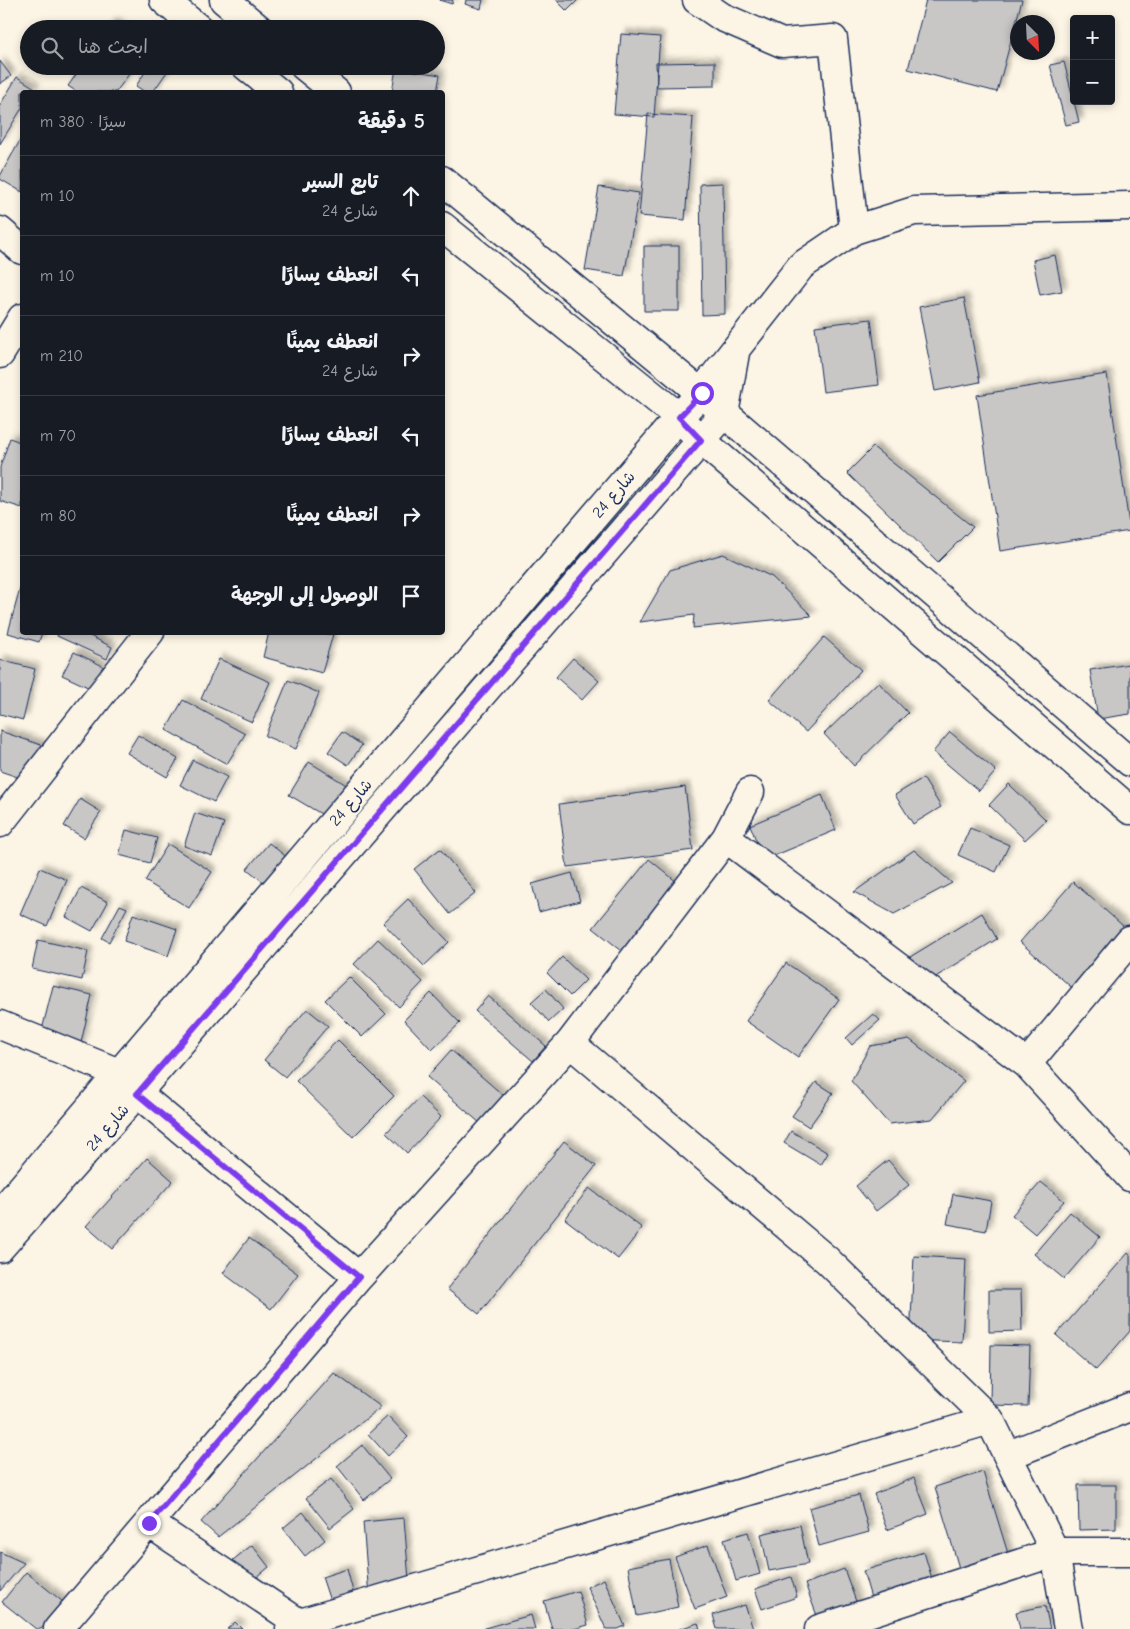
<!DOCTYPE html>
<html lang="ar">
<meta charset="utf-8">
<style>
:root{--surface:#171b24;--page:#20242c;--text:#f1f3f6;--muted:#9ea1a6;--line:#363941}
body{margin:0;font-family:"Comic Neue","Playpen Sans Arabic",sans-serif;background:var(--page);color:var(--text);direction:rtl}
.controls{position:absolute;right:15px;top:15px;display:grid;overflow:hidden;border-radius:5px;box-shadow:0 2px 8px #0003}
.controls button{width:45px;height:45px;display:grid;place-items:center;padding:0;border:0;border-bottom:1px solid var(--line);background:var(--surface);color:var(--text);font:25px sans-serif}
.compass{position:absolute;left:1010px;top:15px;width:45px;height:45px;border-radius:50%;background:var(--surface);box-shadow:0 2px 8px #0003;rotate:156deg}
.stop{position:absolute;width:15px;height:15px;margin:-11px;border:4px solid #7c3aed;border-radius:50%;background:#fff}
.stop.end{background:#7c3aed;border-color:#fff;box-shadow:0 1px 5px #0008}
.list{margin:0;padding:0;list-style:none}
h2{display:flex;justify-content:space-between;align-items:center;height:65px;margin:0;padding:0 20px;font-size:21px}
h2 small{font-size:16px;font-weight:400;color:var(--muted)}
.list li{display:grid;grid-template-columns:32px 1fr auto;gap:15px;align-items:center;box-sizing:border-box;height:80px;padding:0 20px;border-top:1px solid var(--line)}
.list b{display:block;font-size:19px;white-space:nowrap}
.list p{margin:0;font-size:16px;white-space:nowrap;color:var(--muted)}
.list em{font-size:16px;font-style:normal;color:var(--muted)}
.icon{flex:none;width:28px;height:28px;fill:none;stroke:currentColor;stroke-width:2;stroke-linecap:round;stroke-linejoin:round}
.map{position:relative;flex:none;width:1130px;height:1629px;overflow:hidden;direction:ltr}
.search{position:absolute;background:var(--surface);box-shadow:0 2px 8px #0003;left:20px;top:20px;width:425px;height:55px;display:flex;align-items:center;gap:12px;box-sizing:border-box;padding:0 18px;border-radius:28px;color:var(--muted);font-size:19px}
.panel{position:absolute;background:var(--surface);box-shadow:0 2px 8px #0003;left:20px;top:90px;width:425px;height:545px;border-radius:5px;direction:rtl}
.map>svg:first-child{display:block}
.building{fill:#c8c7c6;stroke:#1b2f5e;filter:url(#shadow)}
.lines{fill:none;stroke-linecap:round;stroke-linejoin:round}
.minor-casing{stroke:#1b2f5e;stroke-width:31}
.minor{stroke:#fcf5e5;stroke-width:28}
.route{stroke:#7c3aed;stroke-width:6}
.labels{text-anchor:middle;stroke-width:4;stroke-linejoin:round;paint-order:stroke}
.street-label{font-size:16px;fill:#1b2f5e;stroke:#fcf5e5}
</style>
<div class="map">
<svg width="1130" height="1629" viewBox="0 0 1130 1629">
<defs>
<filter id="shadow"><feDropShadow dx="4.5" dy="-4.5" stdDeviation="2.5" flood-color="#0004"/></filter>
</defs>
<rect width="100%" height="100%" fill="#fcf5e5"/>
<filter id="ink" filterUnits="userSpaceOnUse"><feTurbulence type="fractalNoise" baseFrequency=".02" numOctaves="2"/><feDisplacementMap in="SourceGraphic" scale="10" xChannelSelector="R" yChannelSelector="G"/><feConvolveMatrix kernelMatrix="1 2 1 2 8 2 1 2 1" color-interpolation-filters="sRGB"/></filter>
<g filter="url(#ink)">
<!-- building -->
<path class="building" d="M439,0H453L452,4Z
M466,0H483L481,9L465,4Z
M556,0H578L567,11Z
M926,0H1022L997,92L908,69Z
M113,22L124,29H108Z
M621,34L660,37L654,117L614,114Z
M0,61L11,76L0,84Z
M715,62V86L657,87L656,63Z
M1064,62L1079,122L1066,125L1050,65Z
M82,66H135L116,92H77L68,86Z
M149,66H171L153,92H145L136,86Z
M396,68L440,75L437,92H392Z
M17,77L35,88L32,92H22V108L0,144V105Z
M648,114L693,117L685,220L639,216Z
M22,137V192L0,179V176Z
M723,183L725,314L702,315L700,184Z
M599,187L639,193L624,276L585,270Z
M644,246H679V311H644Z
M1055,255L1062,291L1040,295L1033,260Z
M964,298L980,382L935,391L919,307Z
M871,319L879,385L823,392L815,326Z
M1107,374L1130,531L1000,551L977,395Z
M10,438L22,443V508L0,501V467Z
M873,447L973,527L938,562L847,473Z
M723,554L772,577L812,616L693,628L694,615L640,622L670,570Z
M22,581V632H42L39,642L8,633Z
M58,632H82L112,647L107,659L57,636Z
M269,632L333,634L322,673L263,657Z
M824,637L861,670L806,732L769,700Z
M74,652L103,666L92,689L62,675Z
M573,658L599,681L582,700L556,677Z
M219,659L270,682L252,722L201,699Z
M0,660L35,669L23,720L0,714Z
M1130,664V714L1098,719L1090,670Z
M288,680L319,693L296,749L265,736Z
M878,682L908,713L854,766L824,734Z
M183,700L245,734L227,764L166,730Z
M0,731L44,746L32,782L0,771Z
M342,732L362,745L348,765L328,752Z
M950,732L996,771L979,791L933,752Z
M138,735L178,759L167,777L127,753Z
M193,760L227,777L214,802L180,785Z
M309,762L348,786L328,818L289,795Z
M923,778L941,807L913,824L895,795Z
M1009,784L1046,820L1025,840L989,805Z
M685,787L693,850L567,867L559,804Z
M822,795L836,830L764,860L750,825Z
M80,799L101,812L84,838L64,826Z
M195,813L224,823L212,856L184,846Z
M970,828L1009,845L996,872L958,855Z
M126,830L157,838L150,863L119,855Z
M269,843L289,859L267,885L247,869Z
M168,844L212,872L189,908L145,881Z
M440,849L476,893L450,914L414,869Z
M914,850L952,883L894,914L854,892Z
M649,859L678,883L622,951L593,928Z
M40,868L67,880L47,926L20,914Z
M572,873L580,901L539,912L532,884Z
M1073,882L1130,932L1087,1001L1020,942Z
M81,888L108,902L92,931L66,917Z
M408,899L449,942L424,966L383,923Z
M120,905L127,908L109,942L102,938Z
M982,913L997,939L921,986L905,960Z
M133,914L177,929L168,956L124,941Z
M378,939L423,982L399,1007L354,964Z
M38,940L88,951L82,980L32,969Z
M562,957L586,980L570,996L547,973Z
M786,963L839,999L798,1057L746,1021Z
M349,977L386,1014L362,1037L325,1000Z
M53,986L92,995L80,1047L40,1038Z
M546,989L563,1009L549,1022L531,1002Z
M431,993L460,1023L432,1050L404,1020Z
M488,996L546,1046L533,1061L475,1011Z
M307,1009L328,1026L285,1077L264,1060Z
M873,1014L880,1020L852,1045L846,1038Z
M909,1039L964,1081L932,1119L889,1124L851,1081L870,1046Z
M338,1040L394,1096L353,1137L296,1081Z
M451,1050L504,1096L481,1124L427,1077Z
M816,1082L833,1093L809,1127L792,1116Z
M420,1097L441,1117L407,1153L386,1133Z
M791,1131L828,1153L821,1165L784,1143Z
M564,1141L596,1166L479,1314L447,1289Z
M147,1158L173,1181L112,1249L86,1226Z
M888,1160L909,1185L876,1211L856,1186Z
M1041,1182L1064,1201L1035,1234L1012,1215Z
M589,1188L642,1228L618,1259L565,1219Z
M953,1194L991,1201L986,1231L947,1224Z
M1070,1212L1100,1237L1064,1279L1034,1254Z
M249,1238L298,1274L271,1309L223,1273Z
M1128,1253L1130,1255V1331L1096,1370L1056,1335Z
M914,1256L966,1259L962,1342L910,1340Z
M989,1290H1021L1022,1331L989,1332Z
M991,1345L1030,1346L1028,1406L990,1405Z
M334,1373L381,1407L218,1537L201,1522Z
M388,1416L408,1437L388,1456L368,1434Z
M362,1445L390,1479L364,1500L337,1466Z
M983,1472L1013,1570L964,1585L935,1487Z
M914,1478L928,1514L887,1530L874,1494Z
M331,1479L354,1509L330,1528L306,1498Z
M1078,1485H1116V1529L1079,1530Z
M859,1495L869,1532L819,1546L809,1508Z
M303,1512L325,1540L305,1556L283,1528Z
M404,1518L411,1606L370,1609L363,1522Z
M800,1525L808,1564L769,1571L761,1534Z
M748,1532L760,1574L736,1581L724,1539Z
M252,1545L269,1567L251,1582L233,1560Z
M708,1545L727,1597L695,1609L675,1557Z
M0,1552L24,1563L0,1591Z
M924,1552L935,1589L874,1608L863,1571Z
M669,1559L678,1607L637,1616L628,1567Z
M347,1569L356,1603L333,1610L322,1577Z
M844,1569L861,1615L822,1629L805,1584Z
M26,1572L63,1602L41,1629H36L2,1602Z
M791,1577L797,1597L762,1609L755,1589Z
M604,1579L625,1626L618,1629H606L587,1587Z
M578,1591L588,1625L574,1629H552L544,1601Z
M745,1605L753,1629H717L713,1615Z
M1045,1606L1050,1629H1020L1016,1612Z
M531,1615L535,1629H481Z
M235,1622L242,1629H227Z
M698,1623L700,1629H679Z"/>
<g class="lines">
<!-- minor casing -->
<g class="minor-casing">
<path id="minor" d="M164,0L199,29
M224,0L259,29
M697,0L722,17L782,43L833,39L854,230
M246,66L278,92
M304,66L336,92
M442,180L701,393L1130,762
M442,226L679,417L701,440L1130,810
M0,231L22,250
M0,354L22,318
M0,823L150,632
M726,838L1027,1064L1130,1177
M0,1025L119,1073
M570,1043L827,1260L990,1420L1055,1552L1068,1629
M1027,1064L1130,940
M137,1093L359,1277
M0,1213L679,417L701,393L801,266L854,230L914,211L1130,206
M0,1248L137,1093L724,414L735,353
M1009,1455L1130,1407
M149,1523L308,1629
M58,1629L359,1277L570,1043L726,838L750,792
M290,1629L300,1623L990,1420
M819,1629L1055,1552H1130"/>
</g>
<!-- minor -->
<use href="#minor" class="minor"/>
</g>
</g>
<g class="lines" filter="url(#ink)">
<!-- route -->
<path class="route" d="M149,1523L359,1277L137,1094L701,440L679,417L702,393"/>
</g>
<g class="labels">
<!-- street labels -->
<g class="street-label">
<text transform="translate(613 494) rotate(-49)" y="6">شارع 24</text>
<text transform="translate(350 802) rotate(-49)" y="6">شارع 24</text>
<text transform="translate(107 1127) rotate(-49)" y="6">شارع 24</text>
</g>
</g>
</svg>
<div class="controls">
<button>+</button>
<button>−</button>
</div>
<svg class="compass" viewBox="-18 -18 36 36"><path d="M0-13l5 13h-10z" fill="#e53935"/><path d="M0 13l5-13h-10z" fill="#9ea1a6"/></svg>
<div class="stop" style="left:702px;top:393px"></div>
<div class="stop end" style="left:149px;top:1523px"></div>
<div class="search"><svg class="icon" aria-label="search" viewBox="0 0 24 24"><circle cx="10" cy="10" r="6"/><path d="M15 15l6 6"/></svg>ابحث هنا</div>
<section class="panel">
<h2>5 دقيقة<small>سيرًا · 380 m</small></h2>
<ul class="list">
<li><svg class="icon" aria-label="ahead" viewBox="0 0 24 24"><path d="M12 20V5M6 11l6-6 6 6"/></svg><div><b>تابع السير</b><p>شارع 24</p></div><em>10 m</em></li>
<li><svg class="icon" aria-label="left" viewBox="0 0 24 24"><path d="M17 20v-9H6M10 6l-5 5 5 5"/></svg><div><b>انعطف يسارًا</b></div><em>10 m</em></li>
<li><svg class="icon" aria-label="right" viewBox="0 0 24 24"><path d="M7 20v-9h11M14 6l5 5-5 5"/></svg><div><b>انعطف يمينًا</b><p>شارع 24</p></div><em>210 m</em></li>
<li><svg class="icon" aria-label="left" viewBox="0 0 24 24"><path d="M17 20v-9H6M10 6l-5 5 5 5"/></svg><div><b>انعطف يسارًا</b></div><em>70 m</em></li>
<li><svg class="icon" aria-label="right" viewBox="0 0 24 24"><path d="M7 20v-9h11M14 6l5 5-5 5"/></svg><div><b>انعطف يمينًا</b></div><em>80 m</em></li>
<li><svg class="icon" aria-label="arrive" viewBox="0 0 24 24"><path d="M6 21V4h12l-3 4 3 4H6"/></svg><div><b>الوصول إلى الوجهة</b></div></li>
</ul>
</section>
</div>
